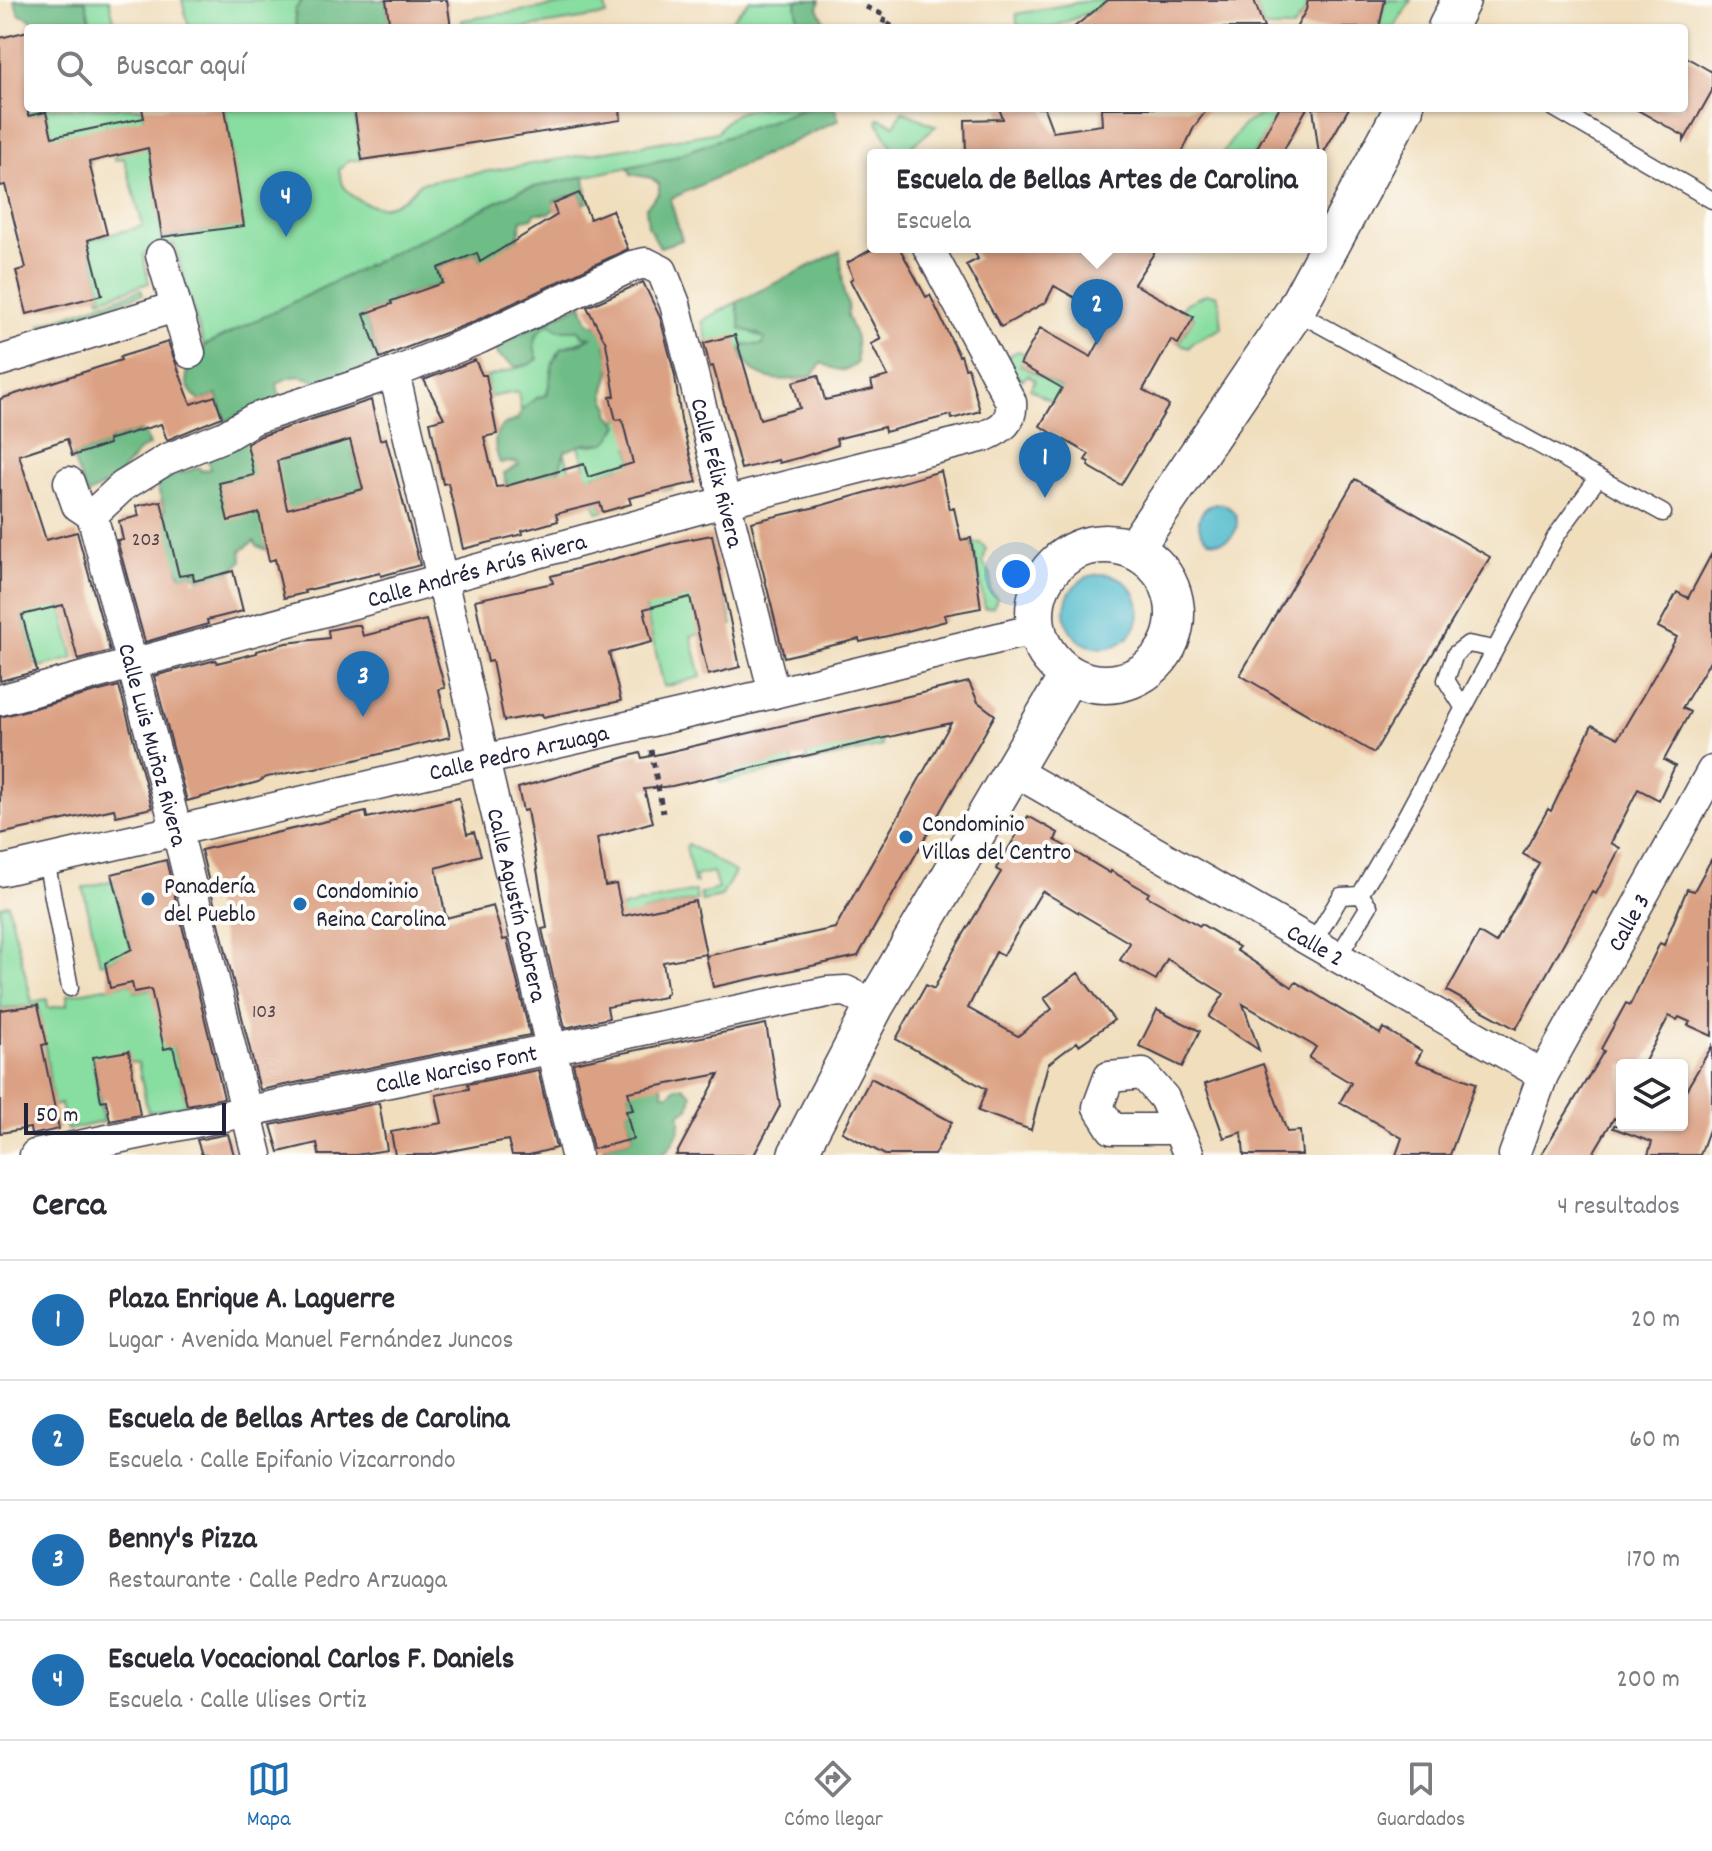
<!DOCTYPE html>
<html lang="es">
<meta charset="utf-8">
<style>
:root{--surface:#fff;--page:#f7f7f7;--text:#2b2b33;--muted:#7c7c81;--line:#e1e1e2;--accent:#1f6fb2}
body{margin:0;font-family:Dekko,sans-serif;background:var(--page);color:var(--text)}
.controls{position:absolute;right:24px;bottom:24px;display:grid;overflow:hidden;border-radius:8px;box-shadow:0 2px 6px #0004}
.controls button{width:72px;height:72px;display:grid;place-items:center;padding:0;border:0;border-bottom:2px solid var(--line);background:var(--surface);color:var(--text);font:40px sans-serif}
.scale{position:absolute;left:24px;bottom:20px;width:202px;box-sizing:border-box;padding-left:8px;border:4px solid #22223b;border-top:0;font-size:22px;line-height:28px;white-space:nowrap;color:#22223b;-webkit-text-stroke:6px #fdfcf7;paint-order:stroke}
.you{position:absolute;left:1016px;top:574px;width:28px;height:28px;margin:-20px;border:6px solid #fff;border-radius:50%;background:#1a73e8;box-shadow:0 0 0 12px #1a73e833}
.badge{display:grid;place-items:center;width:52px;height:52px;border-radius:50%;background:var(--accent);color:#fff;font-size:26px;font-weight:700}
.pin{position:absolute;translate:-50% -66px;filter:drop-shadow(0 2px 4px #0008)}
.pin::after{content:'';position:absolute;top:42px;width:28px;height:24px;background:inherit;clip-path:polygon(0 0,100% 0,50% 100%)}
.popup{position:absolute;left:867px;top:149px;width:460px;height:104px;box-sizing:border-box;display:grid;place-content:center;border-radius:8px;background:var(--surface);filter:drop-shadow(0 2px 6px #0005);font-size:26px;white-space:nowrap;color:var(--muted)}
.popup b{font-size:30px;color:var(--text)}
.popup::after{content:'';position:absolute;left:50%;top:100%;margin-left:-16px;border:16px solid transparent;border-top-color:var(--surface)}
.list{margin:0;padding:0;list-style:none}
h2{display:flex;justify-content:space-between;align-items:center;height:104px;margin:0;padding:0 32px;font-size:34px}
h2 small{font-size:26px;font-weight:400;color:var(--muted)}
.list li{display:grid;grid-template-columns:52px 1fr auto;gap:24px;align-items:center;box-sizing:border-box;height:120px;padding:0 32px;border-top:2px solid var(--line)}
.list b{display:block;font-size:30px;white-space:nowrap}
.list p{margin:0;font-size:26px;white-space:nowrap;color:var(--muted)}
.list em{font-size:26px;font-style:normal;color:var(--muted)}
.icon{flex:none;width:44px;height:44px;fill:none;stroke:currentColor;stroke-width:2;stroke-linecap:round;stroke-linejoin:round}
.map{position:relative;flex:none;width:1712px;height:1155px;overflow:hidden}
.search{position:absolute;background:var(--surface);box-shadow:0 2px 6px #0004;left:24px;right:24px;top:24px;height:88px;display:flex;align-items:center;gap:20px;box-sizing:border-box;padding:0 28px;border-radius:8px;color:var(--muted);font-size:30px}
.sheet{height:584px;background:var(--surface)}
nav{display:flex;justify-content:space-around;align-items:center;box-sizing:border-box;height:112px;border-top:2px solid var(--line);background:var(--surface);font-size:22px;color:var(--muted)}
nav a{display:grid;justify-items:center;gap:4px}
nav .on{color:var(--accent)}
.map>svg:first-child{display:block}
.green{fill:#88dda0;stroke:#55806e;stroke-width:2}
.forest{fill:#6ebc86;stroke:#486f60;stroke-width:2}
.water{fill:#4fbacc;stroke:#386e84;stroke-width:2}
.building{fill:#dba184;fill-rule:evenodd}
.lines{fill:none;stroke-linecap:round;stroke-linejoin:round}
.service-casing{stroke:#413e4e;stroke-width:19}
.minor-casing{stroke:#413e4e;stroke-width:33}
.tertiary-casing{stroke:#413e4e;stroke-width:41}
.path{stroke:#413e4e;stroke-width:5;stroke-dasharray:6 6;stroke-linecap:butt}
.service{stroke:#fff;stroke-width:16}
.minor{stroke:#fff;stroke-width:30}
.tertiary{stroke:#fff;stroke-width:38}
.poi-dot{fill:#1f6fb2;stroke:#fdfcf7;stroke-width:3}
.labels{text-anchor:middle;stroke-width:8;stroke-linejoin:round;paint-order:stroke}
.number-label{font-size:20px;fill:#50424d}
.street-label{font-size:24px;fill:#22223b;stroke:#fdfcf7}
.poi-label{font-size:24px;fill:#22223b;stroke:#fdfcf7;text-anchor:start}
</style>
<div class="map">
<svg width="1712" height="1155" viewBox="0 0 1712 1155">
<rect width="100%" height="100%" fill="#fdfcf7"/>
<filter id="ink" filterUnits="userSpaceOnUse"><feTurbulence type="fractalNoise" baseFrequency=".0125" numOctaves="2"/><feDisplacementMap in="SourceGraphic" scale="16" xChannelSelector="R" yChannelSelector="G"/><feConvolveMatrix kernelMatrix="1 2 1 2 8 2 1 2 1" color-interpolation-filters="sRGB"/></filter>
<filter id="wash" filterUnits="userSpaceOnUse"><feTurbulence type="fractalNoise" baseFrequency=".006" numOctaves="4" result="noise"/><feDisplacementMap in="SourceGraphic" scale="32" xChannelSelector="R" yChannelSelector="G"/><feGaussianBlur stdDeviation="1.8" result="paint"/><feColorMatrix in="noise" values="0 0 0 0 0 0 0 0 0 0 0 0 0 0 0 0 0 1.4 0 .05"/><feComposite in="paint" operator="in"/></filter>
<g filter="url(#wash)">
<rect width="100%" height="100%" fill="#f0debd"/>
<!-- green -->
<path class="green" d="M85,0H109L116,28H92Z
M182,0H302L295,10L296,28H189Z
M594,0H598L599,5H605L607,15L523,28H463L462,20Z
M750,0H796L799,28H724Z
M1092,0H1108L1095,10L1051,28H1018L1016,14Z
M1254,0H1308L1306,10L1293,28H1264Z
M1385,0H1411L1394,28H1379Z
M28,108H142L163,238L243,225L225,108H354L362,160H349L339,170C342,186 345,192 359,200C383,215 404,202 420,183L718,132C736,100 772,108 805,108L667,159L521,190L204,346L174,244L143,254L149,283L100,299L99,296L102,295L88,240L143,226L124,158L115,160L106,126L90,165L53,142L46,112L0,122V113Z
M1272,108H1280L1253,155H1221L1243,125Z
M902,111L936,126L901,155H897L877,121L879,118L895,125Z
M141,290L143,294L41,328L40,325Z
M1206,294L1216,295L1219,301L1222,328L1193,342L1189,348L1179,343L1194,317L1181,310L1187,303Z
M737,302V309L752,333L765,339L762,345L741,349L744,362L708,343L702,321Z
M550,322L558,330H579L591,337L567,346L556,354L547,395L538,397L521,411L518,392L489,397L487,377L528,365L539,330Z
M1018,351L1026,354L1020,365L1131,427L1102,430L1030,389L1035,380L1028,375L1022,380L1012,371L1014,369L1008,356Z
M629,417L660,442L672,489L662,490L652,441L629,447L635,471L620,467L592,476L603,512H597L587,475L557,476L564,451L570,471L585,467L579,446L582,444C603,447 608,442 618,425L616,420Z
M972,543H981L986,549L983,562L991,575L990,590L997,599L993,607L985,608Z
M694,596L699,601L725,596L732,625L691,636L701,677L664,687L645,606Z
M18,597L61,605L74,658L40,667L38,664L35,665Z
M880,738L882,746L808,763L806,755Z
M792,758L794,766L720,783L718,775Z
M688,844L735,872L721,897L702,901L700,894L718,889L713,872L695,876L697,883H694L686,848Z
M114,880L132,951L100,964L83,888Z
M695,891L697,900L642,912L647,924L616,915L623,907Z
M8,904L32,1002L47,999L48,1008L67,1005V995L132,983L135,992L194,980L173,1047L187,1105L148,1112L138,1063L93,1058L103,1122L67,1130L61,1104L54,1106C47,1072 46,1039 38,1006L0,1008V906Z"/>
<!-- forest -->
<path class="forest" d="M14,0H85L92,28H62L51,23L36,28L32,20L19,14Z
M302,0H386L390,28H296L295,10Z
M796,0H820L818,8L828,28H799Z
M805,108H835L839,120L670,199L682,240L660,247L648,226L646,207L659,193V184L651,178L631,174L628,167L667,159Z
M585,176L588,202L584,204L579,193L554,201L555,209L549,213H536L532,218L522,220L518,239L481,264L477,253L438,268L446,291L438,285L391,300L398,321L394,325L387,306L364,314L380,358L377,363L322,384C306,376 293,372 277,384L280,399L226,421L217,395L200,401C190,392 185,386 187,372L201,363L204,346L521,190Z
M840,251L844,294L848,305L847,316L856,338L857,363C845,375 836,370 822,363L811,376C783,383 749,383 741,349L745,344L762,345L765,339L758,334L741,329L737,302Z
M582,304L588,322L596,325L609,342L606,345C607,352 612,364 610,371C608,385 599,393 610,407L609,414L619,425C603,449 611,442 585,444C580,445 571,449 565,451L557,476L512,491L506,484L504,473L519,465L517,462L500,463C495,450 491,434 504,425C508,422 513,422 517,420C522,408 534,397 547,395L553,362L562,348L581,343L591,337L583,336L579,330H558L549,323C535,334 530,340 538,359L528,365L516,367L498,355L495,345Z
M370,389L371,399L347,404L352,424L353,452L363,489L346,494L325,525L318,501L293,508L266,544L267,550L257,546L254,541L241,551L242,560C233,575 216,577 199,579L193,574L181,576L151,515L165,511L156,483L175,465L179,474L199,467L201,471L210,469L207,457L246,428L253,450L284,459L318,449L321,426L316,406Z
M140,431L145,434L149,445L140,450L115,479L87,495L72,456L108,444V440Z
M662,1085L663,1094H670L674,1089L683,1086L692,1094L689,1109L679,1113C684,1128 673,1145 662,1155H603L605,1146L633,1139L628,1117L622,1112L632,1110L627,1088Z"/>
<!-- water -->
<path class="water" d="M1199 523a19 19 0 1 1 38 0a19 19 0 1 1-38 0Z
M1065 611a37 37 0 1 1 74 0a37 37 0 1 1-74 0Z"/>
<g id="blocks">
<!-- building -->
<path class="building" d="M386,0H447L451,28H390Z
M1108,0H1254L1264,28H1073Z
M1308,0H1385L1379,28H1296L1306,10Z
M28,31V116L46,112L52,137L144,118L142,108H225L244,226L162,237L148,148L89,162L107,234L88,240L102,295L27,314L16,271L26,268L5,185L0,186V38Z
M1684,56L1712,72V91L1684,141V136L1634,108H1684Z
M354,108H620L621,120L362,160Z
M999,108H1044L1053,132L1102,125L1101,108H1208L1194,127L1181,155H966L965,120L1003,119Z
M1279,108H1307L1281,155H1253Z
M1313,108H1349L1321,157L1319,155Z
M579,193L590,219L612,210L628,249L473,322L380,358L364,314L392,304L391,301L443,283L438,268L477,253L480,262L557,215L553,204Z
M876,247H899L926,297L930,295L959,356L961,355L965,368L968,367L980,411L952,419L951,415L885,432L884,427L836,439L838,445L802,457L779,463L778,460L741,469L723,401L713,366L710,367L704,343L735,335L760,419L800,408L793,382L818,375L825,400L873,389L871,381L888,376L871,344L881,339L850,280L853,278L847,263Z
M972,247H1158L1134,284L1194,317L1178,344L1171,340L1143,390L1169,405L1121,485L1088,466L1089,462L1085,460L1089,454L1040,426L1062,388L1020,364L1040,328L1091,357L1112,319L1054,286L1046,302L1001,327L966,265L978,259Z
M643,282L660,317L675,376L681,420L697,482L629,498L631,504L603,512L600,503L556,514L558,521L522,531L523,534L463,549L448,483L443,484L430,422L444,418L424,380L475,360L482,375H486L497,434L484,437L496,487L506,486L584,464L588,477L633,463L622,419L616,420L610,397L615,396L606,343L587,307Z
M168,342L191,404L215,396L222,417L167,440L161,424L108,440L109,444L72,456L67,439L19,455L46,540L77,532L110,651L78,660L63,605L22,615L37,671L0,681V399L121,360L120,357Z
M371,400L380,440L386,438L420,565L381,576L380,573L304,591L305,593L284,598L275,559L269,561L259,513L228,521L219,483L254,475L247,444L261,436ZM350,440L363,489L287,509L277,461Z
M941,471L950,509L954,508L961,540L971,538L981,608L944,615L946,621L892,635L860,642L859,639L784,657L751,522L816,507Z
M1355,479L1490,557L1374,753L1240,675Z
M161,501L179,576L193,574L194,581L233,571L243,611L207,620L208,624L145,642L117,540H123L119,521L139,516L136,506Z
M712,535L740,667L708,675L690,597L644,609L652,642L609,653L621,701L543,717L542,714L504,721L492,661L488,662L475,600L553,583L551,576L680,541Z
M1712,553V658L1682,708L1690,712L1664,760L1675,766L1659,800L1638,789L1611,843L1620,848L1596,894L1592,892L1516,1029L1447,991L1479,933L1496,943L1539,863L1523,854L1548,809L1551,811L1592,725L1618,738L1677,637L1658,627L1677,592L1688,598Z
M426,620L445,688L439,689L450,737L347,762L267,777L258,782L187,801L154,676L216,660L217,663L257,653V651L286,643L329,638L328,630L354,625H360L363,636Z
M969,682L978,702L995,715L858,956L713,987L706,956L835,928L951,723L672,786L644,789L653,822L597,838L605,886L616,884L623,916L695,901L706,954L663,962L668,993L665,994V997L607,1007L609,1018L565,1028L542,929L547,928L527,810L523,811L518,788L640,753L642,758Z
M119,686L152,808L116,816L114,809L0,834V717Z
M459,798L467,834L474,832L481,855L436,868L446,918L493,906L503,940L507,939L530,1035L260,1090L201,850L366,812L367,818Z
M1028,816L1058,833L1055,840L1110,873L1111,871L1149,893L1147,896L1200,926L1201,924L1239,947L1236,950L1292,987L1296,982L1380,1034L1383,1028L1422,1051L1416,1062L1476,1083L1450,1155H1396L1402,1138L1340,1102L1351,1083L1309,1058L1316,1047L1243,1004L1259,1050L1209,1017L1224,994L1167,959L1156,980L1120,960L1130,943L1042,891L1003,956L996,952L968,1008L1018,1036L1052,1009L1044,998L1078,973L1114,1020L1079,1045L1077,1042L1048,1064L1031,1130L978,1111L986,1089L896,1039L926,985L934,989L953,952L1001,872L996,869Z
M1712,858V1036L1688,1025L1690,1022L1679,1017L1677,1020L1669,1016L1643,1065H1622V1123L1614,1118L1592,1155H1541L1604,1051L1601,1049L1626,1003L1630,1005L1660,943L1664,945L1687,889L1694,891Z
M166,860L224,1098L187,1105L173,1047L164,1049L151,989L134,992L132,983L110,988L105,963L132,949L112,874Z
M38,1005L47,1044L42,1045L59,1129L31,1135L30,1128L0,1133V1010Z
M1157,1010L1200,1031L1182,1067L1139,1046Z
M766,1024L780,1106L754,1155H676L719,1074L628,1092L633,1110L626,1111L633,1139L593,1149L573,1063Z
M1712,1046V1121L1700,1155H1648L1652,1142L1613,1128L1614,1125H1682V1097Z
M129,1051L140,1115L110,1121L106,1100L101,1101L93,1057Z
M1263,1064L1287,1132L1300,1131L1302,1155H1244L1242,1132L1224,1138L1205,1084Z
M538,1070L556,1148L529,1155H512L508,1140L429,1155H395L391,1132L442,1123L436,1095L469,1089L468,1084Z
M871,1078L952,1122L934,1155H885L842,1132Z
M379,1103L387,1150L356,1155H319L317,1143L279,1152L271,1125Z
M228,1134L234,1155H202L197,1140Z"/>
</g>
</g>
<g filter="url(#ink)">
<use href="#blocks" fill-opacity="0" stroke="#413e4e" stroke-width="2"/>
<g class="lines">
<!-- service casing -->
<g class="service-casing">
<path id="service" d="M1554,108L1712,200
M1295,311L1663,513
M1463,707L1446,680L1455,654L1468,644L1494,649
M46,860L70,988
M1360,895L1407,814L1556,536L1598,478
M1313,943L1341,896L1360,895L1369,906L1337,958"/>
</g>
<!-- minor casing -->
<g class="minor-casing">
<g id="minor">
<path d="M161,255L190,353"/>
<path d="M0,361L175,307"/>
<path id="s1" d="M394,373L576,1155"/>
<path id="s2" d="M69,482L77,505L92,515L183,854L257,1155"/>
<path id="s3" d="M92,515L123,486L167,459L225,436L254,419L394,373L480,338L632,266L646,263L662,271L675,304L774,693"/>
<path id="s4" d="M0,700L705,507L985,436C1001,429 1013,422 1011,402L928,247"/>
<path id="s5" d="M1014,771L1543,1075"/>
<path id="s6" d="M0,871L774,693L1015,634L1037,632"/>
<path d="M1178,1129H1112L1098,1107L1109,1077L1143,1074L1164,1098L1189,1155"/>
<path id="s7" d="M35,1155L827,992L846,991L875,1005"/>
<path id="s8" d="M1514,1155L1543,1075L1712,771"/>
</g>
</g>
<!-- tertiary casing -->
<g class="tertiary-casing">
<path id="tertiary" d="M1447,28L1461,0
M1035 614a70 70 0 1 1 140 0a70 70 0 1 1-140 0Z
M1134,549L1295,311L1404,108
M797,1155L875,1005L1069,675"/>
</g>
<!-- path -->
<path class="path" d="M866,7L886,16L881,28
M888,28L892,21L894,23
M651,750L663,813"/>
<!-- service -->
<use href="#service" class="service"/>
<!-- minor -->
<use href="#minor" class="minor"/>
<!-- tertiary -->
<use href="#tertiary" class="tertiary"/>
</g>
</g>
<!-- markers -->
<g class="poi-dot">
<circle cx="906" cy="837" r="8"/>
<circle cx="148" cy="899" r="8"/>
<circle cx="300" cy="904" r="8"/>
</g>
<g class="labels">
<!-- number labels -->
<g class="number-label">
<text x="146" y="545">203</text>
<text x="264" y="1017">103</text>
</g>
<!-- street labels -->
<g class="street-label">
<text dy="8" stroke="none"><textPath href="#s3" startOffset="840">Calle Félix Rivera</textPath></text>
<text dy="8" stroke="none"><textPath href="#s4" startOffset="494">Calle Andrés Arús Rivera</textPath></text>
<text dy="8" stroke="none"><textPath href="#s2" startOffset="280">Calle Luis Muñoz Rivera</textPath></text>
<text dy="8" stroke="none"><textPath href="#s6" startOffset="532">Calle Pedro Arzuaga</textPath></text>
<text dy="8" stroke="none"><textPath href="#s1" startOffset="546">Calle Agustín Cabrera</textPath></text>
<text dy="8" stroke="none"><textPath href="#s8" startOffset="260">Calle 3</textPath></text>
<text dy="8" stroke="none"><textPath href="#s5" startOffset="348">Calle 2</textPath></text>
<text dy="8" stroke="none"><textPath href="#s7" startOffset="430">Calle Narciso Font</textPath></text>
</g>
<!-- poi labels -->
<g class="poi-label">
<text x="922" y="831">Condominio<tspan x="922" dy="28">Villas del Centro</tspan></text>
<text x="164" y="893">Panadería<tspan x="164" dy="28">del Pueblo</tspan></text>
<text x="316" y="898">Condominio<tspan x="316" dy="28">Reina Carolina</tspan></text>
</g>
</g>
</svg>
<div class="controls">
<button><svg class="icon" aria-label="layers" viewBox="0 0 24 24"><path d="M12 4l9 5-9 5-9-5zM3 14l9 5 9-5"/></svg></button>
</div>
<div class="scale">50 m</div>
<div class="you"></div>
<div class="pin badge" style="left:1045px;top:498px">1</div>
<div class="pin badge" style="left:1097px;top:345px">2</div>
<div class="popup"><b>Escuela de Bellas Artes de Carolina</b>Escuela</div>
<div class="pin badge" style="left:363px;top:717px">3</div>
<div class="pin badge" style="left:286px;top:237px">4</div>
<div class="search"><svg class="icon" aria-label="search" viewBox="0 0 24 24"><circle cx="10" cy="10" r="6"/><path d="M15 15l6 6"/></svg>Buscar aquí</div>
</div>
<section class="sheet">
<h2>Cerca<small>4 resultados</small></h2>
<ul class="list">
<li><span class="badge">1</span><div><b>Plaza Enrique A. Laguerre</b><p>Lugar · Avenida Manuel Fernández Juncos</p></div><em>20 m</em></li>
<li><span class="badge">2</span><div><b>Escuela de Bellas Artes de Carolina</b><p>Escuela · Calle Epifanio Vizcarrondo</p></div><em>60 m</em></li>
<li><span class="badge">3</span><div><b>Benny's Pizza</b><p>Restaurante · Calle Pedro Arzuaga</p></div><em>170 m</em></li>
<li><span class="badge">4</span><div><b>Escuela Vocacional Carlos F. Daniels</b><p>Escuela · Calle Ulises Ortiz</p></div><em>200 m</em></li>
</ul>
</section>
<nav>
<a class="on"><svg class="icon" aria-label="map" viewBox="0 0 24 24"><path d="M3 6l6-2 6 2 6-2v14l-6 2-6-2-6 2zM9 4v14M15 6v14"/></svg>Mapa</a>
<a><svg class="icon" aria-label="directions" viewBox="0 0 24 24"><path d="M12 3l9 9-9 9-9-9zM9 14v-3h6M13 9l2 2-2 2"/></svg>Cómo llegar</a>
<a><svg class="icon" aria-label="saved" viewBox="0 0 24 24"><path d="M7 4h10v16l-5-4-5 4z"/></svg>Guardados</a>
</nav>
